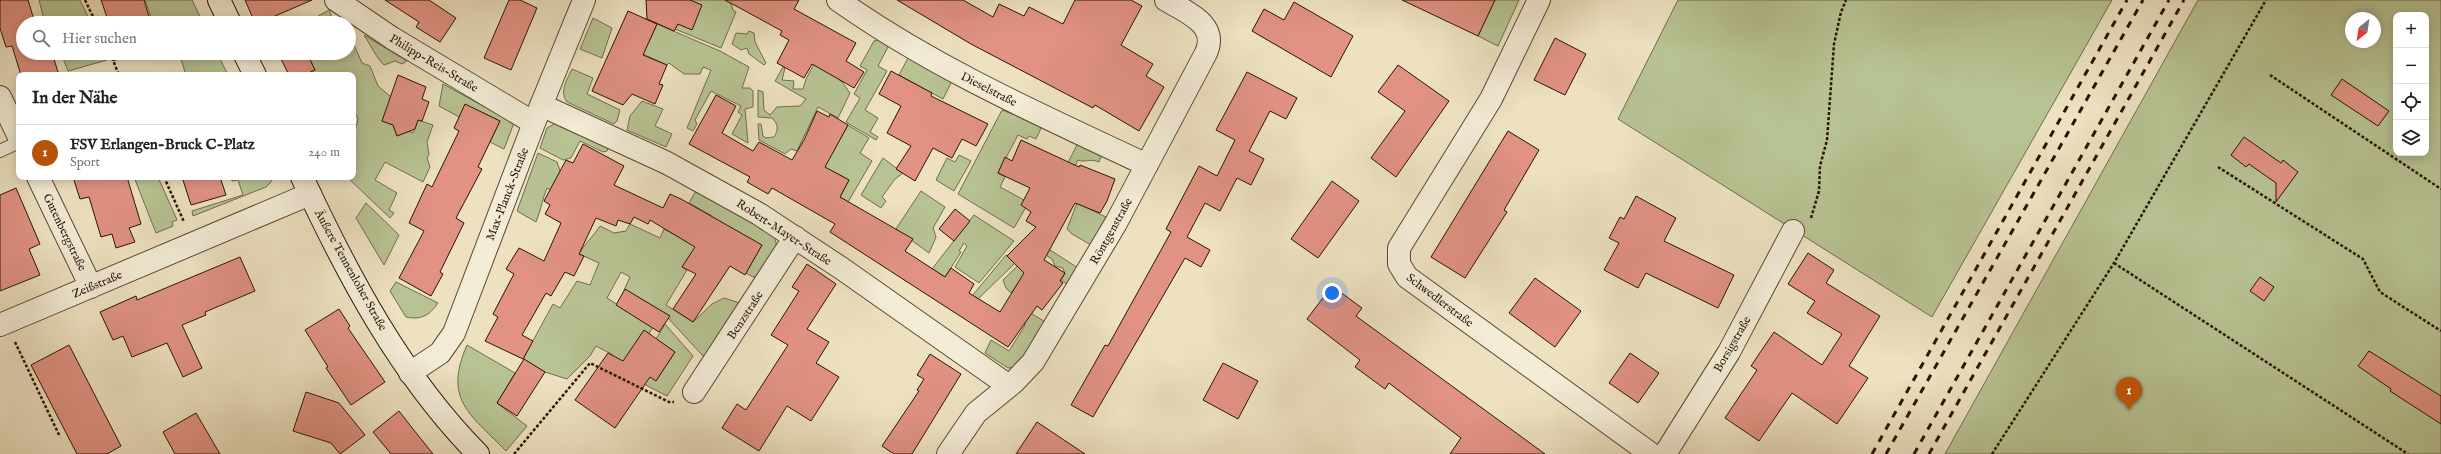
<!DOCTYPE html>
<html lang="de">
<meta charset="utf-8">
<style>
:root{--surface:#fff;--page:#f2f2f2;--text:#222;--muted:#767676;--line:#e0e0e0;--accent:#b45309}
body{margin:0;font-family:"IM FELL English",serif;background:var(--page);color:var(--text)}
.controls{position:absolute;right:12px;top:12px;display:grid;overflow:hidden;border-radius:8px;box-shadow:0 2px 10px #0003}
.controls button{width:36px;height:36px;display:grid;place-items:center;padding:0;border:0;border-bottom:1px solid var(--line);background:var(--surface);color:var(--text);font:20px sans-serif}
.compass{position:absolute;left:2345px;top:12px;width:36px;height:36px;border-radius:50%;background:var(--surface);box-shadow:0 2px 10px #0003;rotate:210deg}
.you{position:absolute;left:1332px;top:293px;width:14px;height:14px;margin:-10px;border:3px solid #fff;border-radius:50%;background:#1a73e8;box-shadow:0 0 0 6px #1a73e833}
.badge{display:grid;place-items:center;width:26px;height:26px;border-radius:50%;background:var(--accent);color:#fff;font-size:13px;font-weight:700}
.pin{position:absolute;translate:-50% -33px;filter:drop-shadow(0 1px 2px #0008)}
.pin::after{content:'';position:absolute;top:21px;width:14px;height:12px;background:inherit;clip-path:polygon(0 0,100% 0,50% 100%)}
.list{margin:0;padding:0;list-style:none}
h2{display:flex;justify-content:space-between;align-items:center;height:52px;margin:0;padding:0 16px;font-size:17px}
h2 small{font-size:13px;font-weight:400;color:var(--muted)}
.list li{display:grid;grid-template-columns:26px 1fr auto;gap:12px;align-items:center;box-sizing:border-box;height:56px;padding:0 16px;border-top:1px solid var(--line)}
.list b{display:block;font-size:15px;white-space:nowrap}
.list p{margin:0;font-size:13px;white-space:nowrap;color:var(--muted)}
.list em{font-size:13px;font-style:normal;color:var(--muted)}
.icon{flex:none;width:22px;height:22px;fill:none;stroke:currentColor;stroke-width:2;stroke-linecap:round;stroke-linejoin:round}
.map{position:relative;flex:none;width:2441px;height:454px;overflow:hidden}
.search{position:absolute;background:var(--surface);box-shadow:0 2px 10px #0003;left:16px;top:16px;width:340px;height:44px;display:flex;align-items:center;gap:10px;box-sizing:border-box;padding:0 14px;border-radius:22px;color:var(--muted);font-size:15px}
.panel{position:absolute;background:var(--surface);box-shadow:0 2px 10px #0003;left:16px;top:72px;width:340px;height:108px;border-radius:8px}
.map>svg:first-child{display:block}
.green{fill:#b8c393;stroke:#706c4c;fill-rule:evenodd}
.building{fill:#e19283;stroke:#291404}
.lines{fill:none;stroke-linecap:round;stroke-linejoin:round}
.lane-casing{stroke:#5a4733;stroke-width:14}
.street-casing{stroke:#5a4733;stroke-width:24}
.secondary-casing{stroke:#291404;stroke-width:24}
.path{stroke:#291404;stroke-width:2.5;stroke-dasharray:3 2;stroke-linecap:butt}
.lane{stroke:#f3ecd7;stroke-width:12}
.street{stroke:#f3ecd7;stroke-width:22}
.secondary{stroke:#f3ecd7;stroke-width:22}
.rail{stroke:#291404;stroke-width:3;stroke-dasharray:7 7;stroke-linecap:butt}
.labels{text-anchor:middle;stroke-width:3.5;stroke-linejoin:round;paint-order:stroke}
.street-label{font-size:12px;fill:#291404;stroke:#f3ecd7}
</style>
<div class="map">
<svg width="2441" height="454" viewBox="0 0 2441 454">
<rect width="100%" height="100%" fill="#ede1c1"/>
<filter id="stains"><feTurbulence type="fractalNoise" baseFrequency=".005" numOctaves="4"/><feColorMatrix values="0 0 0 0 .2 0 0 0 0 .09 0 0 0 0 .02 0 0 0 .5 -.17"/></filter>
<radialGradient id="worn" r=".72"><stop offset=".6" stop-color="#630" stop-opacity="0"/><stop offset="1" stop-color="#630" stop-opacity=".3"/></radialGradient>
<!-- green -->
<path class="green" d="M39,0H80L91,23H45Z
M145,0H192L203,23H153Z
M690,0H730L733,10L736,12L721,48L675,29Z
M1490,0H1519L1498,46L1478,36L1494,2Z
M1678,0H2112L1932,317L1618,119Z
M2198,0H2441V454H1945ZM2396,15H2426V153H2396ZM2351,18H2375V42H2351Z
M329,10L334,23H306Z
M593,18L612,28L602,58L580,49Z
M657,24L720,51L749,67L742,88H750L753,91V107L745,109L748,143L732,134L742,115L738,112L741,106L711,91L695,120L697,124L693,131L687,128L711,70L703,67L700,74H684L669,63L667,65L636,51L649,42Z
M749,31L754,33L755,42L766,63L764,65L749,54L747,48L741,50L732,44L736,33L747,34Z
M364,35L407,61L402,64L395,61L384,65C377,59 370,44 364,35Z
M880,39L889,45L878,66L887,71L865,110L878,118L870,132L878,137L876,140L846,122L860,98L854,94L867,70L860,66L874,41Z
M354,45L362,63L370,66L378,86L391,97L382,121L393,125L397,136L409,131L413,133L418,120L433,125L427,142L429,154L427,158L430,167L423,182L385,162L375,180L397,193L389,210L394,213L390,218L347,177H353V139L358,119L353,108V75H304L315,70L306,53H349V46Z
M61,53H104L107,60L68,71Z
M179,53H217L228,75H186Z
M909,56L952,81L943,99L899,75Z
M816,60L842,82L850,93L838,118L818,107L797,151L791,149L785,154L759,140L758,124H761L763,136L766,138L774,137C779,129 778,124 772,118L758,117V90L763,92L764,110L770,115L777,107L800,106L806,99L775,81L783,67L785,68L782,80L794,81L793,89H803L806,79Z
M572,69L593,78L587,94L620,110L617,121L614,124L567,102C559,91 567,80 572,69Z
M443,84L514,123L504,149L490,142L500,121L466,105L459,117L439,106Z
M642,101L663,109L655,126L672,134L666,147L627,130L630,116Z
M1002,110L1042,126L1036,139L1029,136L1027,139L1018,135L998,173L1005,177L1000,187L1024,200L1026,207L1014,228L958,194Z
M556,123L609,145L607,151L603,152L580,141L571,158L563,160L540,148L547,128Z
M848,125L869,138L860,153L872,161L848,202L840,197L849,180L838,174L835,179L809,164L822,133L836,146Z
M1078,143L1102,154L1099,162C1091,158 1084,163 1078,160L1063,190L1056,186Z
M538,153L557,162L562,176L554,192L547,188C542,200 541,210 536,222L517,211Z
M959,155L971,161L954,191L936,180L947,158L955,162Z
M883,158L903,173L895,179L882,197L886,201L881,208L861,195Z
M134,177H158L177,220L172,222L173,226L156,233Z
M230,177H272L271,182L266,187L193,216L192,211L243,195L238,180L232,181Z
M697,189L773,234C781,250 773,259 765,274L753,277L746,273L762,245L690,255L682,267L687,270L666,305L693,322L712,304L724,298L743,304L710,353L703,356L668,318L670,316L624,290L630,277L621,272L607,298L653,327L639,349L656,381L675,352L656,339L665,324L693,356L667,396L607,365L613,355L596,346L590,356L567,379L545,372L523,359L553,304L560,308L577,281L590,285L599,263L579,254C585,243 593,237 600,226L614,233L626,231L630,224L660,238L664,229L695,246L712,216L689,203Z
M921,191L945,207L933,228L936,237L929,253L896,229Z
M366,203L399,235L384,265L356,218Z
M1077,203L1106,217L1091,245L1072,234L1067,229Z
M974,215L1014,241L979,283L955,267L967,246L964,243L959,251L961,252L945,277L932,269Z
M1044,246L1078,268L1068,285L1061,280L1065,274L1063,268L1055,266L1052,259L1041,252L1011,293L1006,288L1003,280L1028,256Z
M1006,255L1015,263L978,299L972,296Z
M396,282L438,303C429,316 421,320 406,317L390,291Z
M1029,312L1047,323L1016,367L1008,368L985,353L991,340L1009,351L1024,327Z
M467,345L515,373L497,403L527,426L506,451C470,414 443,400 467,345Z"/>
<!-- building -->
<path class="building" d="M0,0H28L35,23H23V53H52L59,75H21L12,46L6,47L0,28Z
M101,0H144L151,23H109Z
M245,0H312L259,23H255Z
M385,0H429L456,18L440,42L416,27L419,22Z
M509,0H520L537,8L511,70L484,58Z
M646,0H690L702,5L692,30L678,24L674,31L647,19Z
M725,0H799L794,9L856,43L846,61L864,72L854,88L812,64L804,78L777,63L789,40L780,35L782,31Z
M897,0H963L993,17L999,4L1024,16L1029,7L1063,24L1075,0H1131L1142,6L1121,45L1153,64L1146,76L1164,87L1139,131L1095,105L1093,108L971,44Z
M1402,0H1495L1478,36Z
M1294,2L1353,36L1331,77L1252,31L1264,9L1284,20Z
M628,11L657,24L643,55L667,65L659,84L663,85L655,104L632,94L623,105L592,91Z
M1555,38L1586,54L1565,95L1534,80Z
M278,53H307L315,70L304,75H289Z
M1398,65L1449,101L1396,177L1371,158L1405,111L1378,92Z
M891,71L932,93L931,96L988,124L976,146L962,139L952,158L933,148L915,181L896,169L911,146L887,133L901,106L879,94Z
M1247,72L1297,98L1286,119L1270,111L1249,151L1264,159L1251,185L1237,178L1220,211L1205,203L1187,237L1210,250L1201,267L1185,258L1093,417L1071,405L1105,345L1108,346L1171,232L1166,229L1199,166L1217,176L1235,140L1216,130Z
M398,75L426,87L422,99L429,102L422,121L418,120L415,129L397,136L393,125L382,121Z
M2342,79L2389,111L2378,126L2331,95Z
M716,95L736,106L722,133L753,151L759,142L792,160L804,140L817,111L829,117L830,114L848,125L825,167L849,180L840,197L913,239L905,251L945,277L951,268L974,284L969,293L1000,312L1024,273L1007,256L1036,227L1026,221L1031,212L1021,205L1030,188L998,173L1005,157L1012,161L1021,140L1079,167L1080,165L1115,179L1107,201L1100,213L1075,203L1044,260L1065,273L1060,281L1063,283L1042,310L1037,306L1008,347L830,232L835,224L772,188L768,194L747,182L750,177L689,144Z
M465,104L500,121L478,167L482,169L456,218L464,223L440,272L443,274L431,296L399,278L424,231L409,223L427,184L432,187L459,131L454,128Z
M1508,131L1539,150L1504,210L1507,212L1465,278L1431,257Z
M2244,137L2281,163L2283,160L2298,172L2276,202V183L2249,164L2246,167L2231,155Z
M583,144L624,166L614,185L663,208L670,194L681,199L762,245L745,275L730,266L693,322L673,309L696,274L682,267L695,247L650,220L648,224L634,217L630,224L618,220L616,226L596,218L579,254L584,256L574,276L565,272L551,296L546,293L522,335L533,341L523,359L485,341L498,317L493,314L514,274L506,269L519,248L544,261L561,223L545,214L550,205L544,201L566,160L573,163Z
M73,177H127L141,224L129,228L135,242L116,248L112,234L101,237L89,197L80,199Z
M182,177H220L226,195L191,205Z
M1332,181L1359,201L1318,258L1291,239Z
M16,188L40,244L29,249L40,275L0,291V195Z
M1636,196L1676,218L1664,241L1734,275L1718,308L1646,273L1638,288L1604,270L1619,243L1609,238L1620,217L1624,219Z
M955,209L970,221L954,241L939,229Z
M1808,253L1834,270L1826,283L1880,316L1849,366L1868,378L1837,424L1792,393L1759,441L1725,418L1757,370L1751,366L1774,332L1822,365L1842,334L1807,313L1815,301L1788,284Z
M240,257L255,291L205,312L206,315L182,325L202,368L183,377L167,343L132,357L123,336L113,340L100,312L136,296L137,300Z
M807,264L836,284L807,329L829,342L816,363L839,377L811,421L787,406L759,451L722,428L737,404L746,410L788,345L771,335L799,291L792,287Z
M2260,277L2274,287L2264,301L2250,291Z
M1535,278L1581,311L1555,347L1509,313Z
M1332,286L1362,308L1356,316L1545,454H1450L1461,438L1389,383L1385,389L1355,367L1360,360L1307,319Z
M625,289L670,316L659,332L616,305Z
M339,309L350,326L348,328L385,382L351,405L326,368L328,367L305,330Z
M644,330L675,352L656,381L650,377L615,428L575,400L608,353L623,361Z
M69,345L121,446L107,454H77L31,365Z
M2369,351L2441,396V424L2390,391L2391,389L2358,366Z
M1630,353L1659,373L1638,403L1609,383Z
M930,354L961,374L912,454H894L882,446L919,391L917,390L924,379L917,375Z
M524,359L545,372L517,416L497,403Z
M1223,363L1258,381L1238,419L1203,400Z
M306,392L339,403L365,435L340,454L331,443L293,431Z
M399,411L413,429L433,454H391L373,432Z
M196,413L220,454H175L163,432Z
M1037,422L1085,454H1016Z"/>
<g class="lines">
<!-- lane casing -->
<g class="lane-casing">
<path id="lane" d="M0,151L19,142"/>
</g>
<!-- street casing -->
<g class="street-casing">
<path id="street" d="M336,0L392,38L534,123
M838,0C934,68 1041,115 1147,165
M1539,0L1491,99L1399,248V264L1407,277L1651,454
M0,97L19,137
M541,105L667,163L759,214L841,268L1009,386
M38,177L91,287
M0,325L310,194
M410,373L440,353L454,333L534,123L584,0
M694,392L795,237
M948,454L976,413L1014,382L1033,362L1116,223L1206,53C1219,24 1186,12 1166,0
M1665,454L1729,352L1793,231"/>
</g>
<!-- secondary casing -->
<g class="secondary-casing">
<path id="secondary" d="M219,0L230,23
M244,53L255,75
M302,177C348,276 401,376 478,454"/>
</g>
<!-- path -->
<path class="path" d="M85,0L96,23
M110,53L119,75
M113,60L134,53
M2270,75L2441,189
M2218,167L2363,259L2380,292L2441,331
M164,177L184,222
M1811,218L1819,191L1820,166L1827,140L1834,44L1841,12L1846,0
M2114,263L2408,454
M15,342L60,437
M514,454L590,363L669,402H674
M1992,454L2114,263L2266,0"/>
<!-- lane -->
<use href="#lane" class="lane"/>
<!-- street -->
<use href="#street" class="street"/>
<!-- secondary -->
<use href="#secondary" class="secondary"/>
<!-- rail -->
<path class="rail" d="M1872,454L2127,0
M1886,454L2143,0
M1914,454L2169,0
M1929,454L2184,0"/>
</g>
<g class="labels">
<!-- street labels -->
<g class="street-label">
<text transform="translate(434 63) rotate(31)" y="4">Philipp-Reis-Straße</text>
<text transform="translate(989 89) rotate(27)" y="4">Dieselstraße</text>
<text transform="translate(507 194) rotate(-69)" y="4">Max-Planck-Straße</text>
<text transform="translate(1111 231) rotate(-61)" y="4">Röntgenstraße</text>
<text transform="translate(65 232) rotate(64)" y="4">Gutenbergstraße</text>
<text transform="translate(784 232) rotate(33)" y="4">Robert-Mayer-Straße</text>
<text transform="translate(351 270) rotate(61)" y="4">Äußere Tennenloher Straße</text>
<text transform="translate(97 284) rotate(-23)" y="4">Zeißstraße</text>
<text transform="translate(1440 300) rotate(37)" y="4">Schwedlerstraße</text>
<text transform="translate(745 315) rotate(-57)" y="4">Benzstraße</text>
<text transform="translate(1732 344) rotate(-60)" y="4">Borsigstraße</text>
</g>
</g>
<rect width="100%" height="100%" filter="url(#stains)"/>
<rect width="100%" height="100%" fill="url(#worn)"/>
</svg>
<div class="controls">
<button>+</button>
<button>−</button>
<button><svg class="icon" aria-label="locate" viewBox="0 0 24 24"><circle cx="12" cy="12" r="6"/><path d="M12 2v4M12 18v4M2 12h4M18 12h4"/></svg></button>
<button><svg class="icon" aria-label="layers" viewBox="0 0 24 24"><path d="M12 4l9 5-9 5-9-5zM3 14l9 5 9-5"/></svg></button>
</div>
<svg class="compass" viewBox="-18 -18 36 36"><path d="M0-13l5 13h-10z" fill="#e53935"/><path d="M0 13l5-13h-10z" fill="#767676"/></svg>
<div class="you"></div>
<div class="pin badge" style="left:2129px;top:410px">1</div>
<div class="search"><svg class="icon" aria-label="search" viewBox="0 0 24 24"><circle cx="10" cy="10" r="6"/><path d="M15 15l6 6"/></svg>Hier suchen</div>
<section class="panel">
<h2>In der Nähe<small></small></h2>
<ul class="list">
<li><span class="badge">1</span><div><b>FSV Erlangen-Bruck C-Platz</b><p>Sport</p></div><em>240 m</em></li>
</ul>
</section>
</div>
